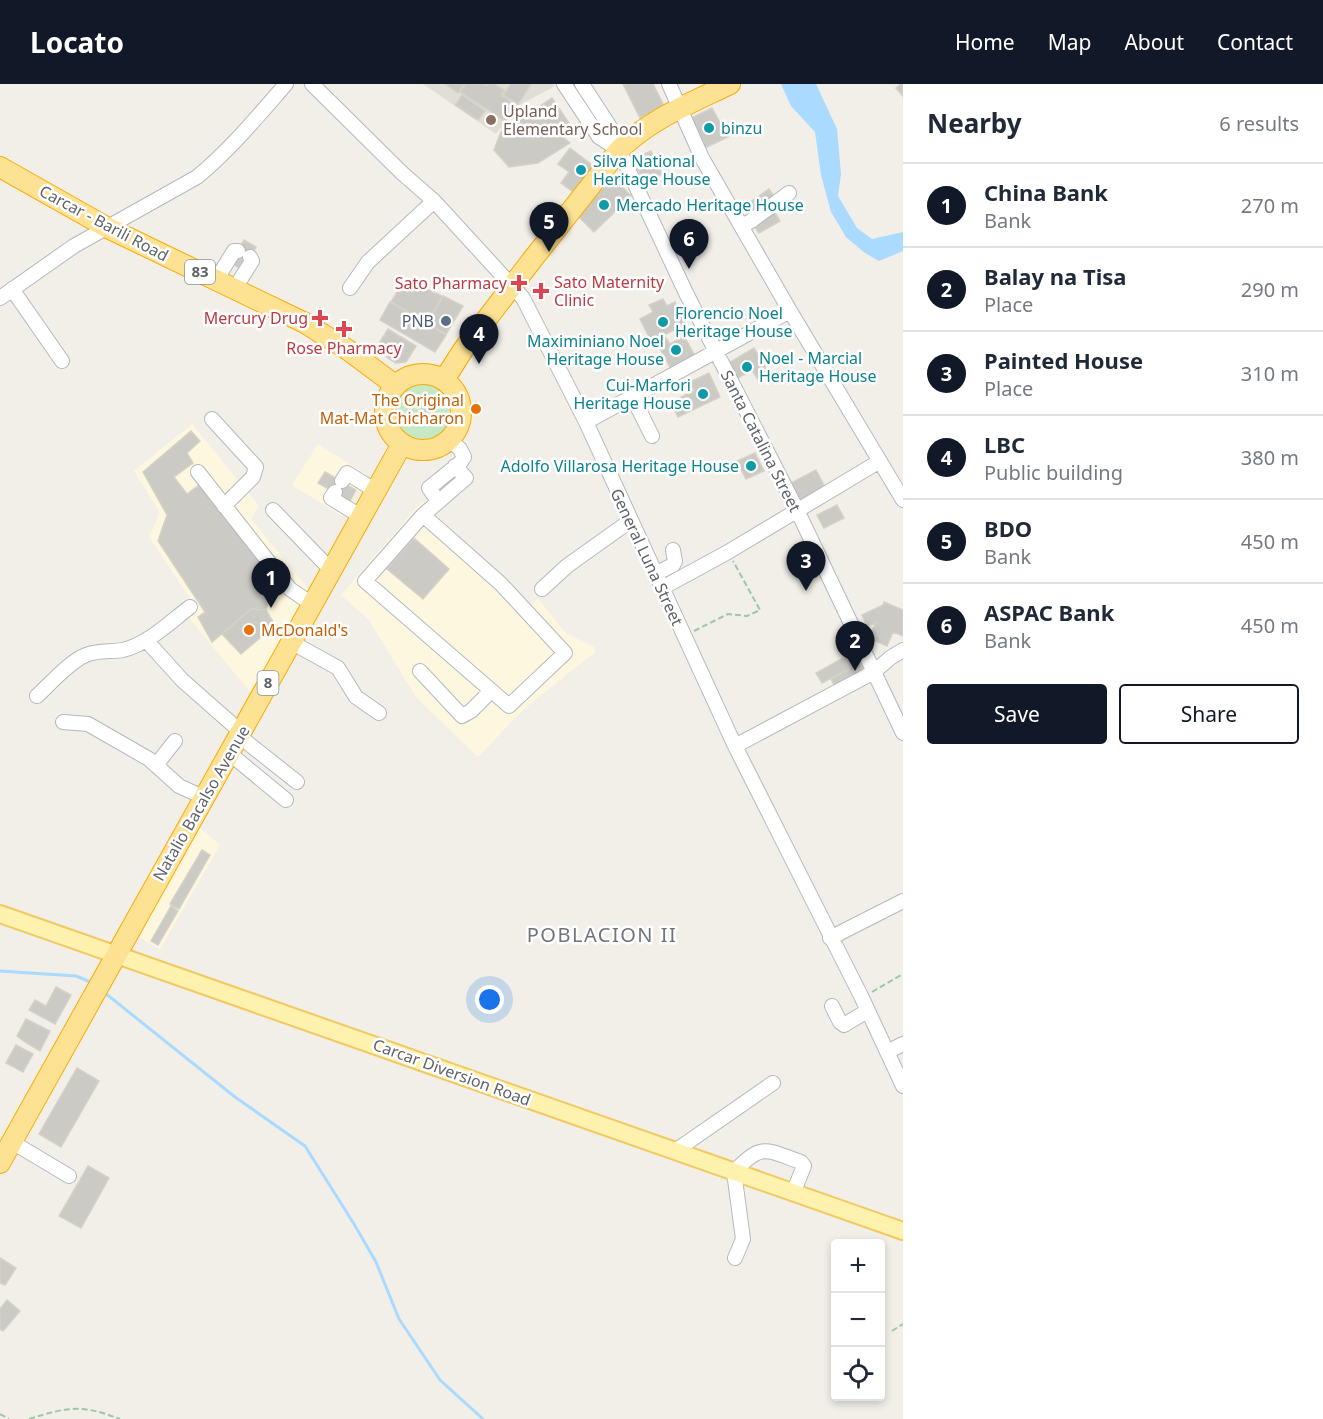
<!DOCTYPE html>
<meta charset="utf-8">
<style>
:root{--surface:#fff;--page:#f6f6f7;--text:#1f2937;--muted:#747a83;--line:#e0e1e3;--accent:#111827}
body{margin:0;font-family:"Noto Sans",sans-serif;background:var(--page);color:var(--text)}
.controls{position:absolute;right:18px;bottom:18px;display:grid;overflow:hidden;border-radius:6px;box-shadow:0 3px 9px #0003}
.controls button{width:54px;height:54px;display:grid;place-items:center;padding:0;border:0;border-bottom:2px solid var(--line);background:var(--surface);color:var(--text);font:30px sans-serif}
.you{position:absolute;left:490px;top:916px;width:21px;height:21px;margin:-15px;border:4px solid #fff;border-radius:50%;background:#1a73e8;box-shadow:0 0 0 9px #1a73e833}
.badge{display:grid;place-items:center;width:39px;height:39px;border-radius:50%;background:var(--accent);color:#fff;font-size:20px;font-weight:700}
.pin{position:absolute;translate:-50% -50px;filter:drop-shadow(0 2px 3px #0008)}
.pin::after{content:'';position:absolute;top:32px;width:21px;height:18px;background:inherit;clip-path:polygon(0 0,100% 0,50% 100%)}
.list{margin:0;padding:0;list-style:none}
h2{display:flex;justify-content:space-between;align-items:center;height:78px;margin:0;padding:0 24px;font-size:26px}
h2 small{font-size:20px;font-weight:400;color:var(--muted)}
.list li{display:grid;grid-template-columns:39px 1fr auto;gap:18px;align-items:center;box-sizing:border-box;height:84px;padding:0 24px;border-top:2px solid var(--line)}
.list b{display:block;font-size:22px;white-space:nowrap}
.list p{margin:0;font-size:20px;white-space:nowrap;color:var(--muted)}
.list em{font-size:20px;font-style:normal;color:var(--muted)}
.actions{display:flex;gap:12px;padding:18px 24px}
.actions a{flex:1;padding:14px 0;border:2px solid var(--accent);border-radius:6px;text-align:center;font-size:21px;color:var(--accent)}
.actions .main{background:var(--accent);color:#fff}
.icon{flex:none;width:33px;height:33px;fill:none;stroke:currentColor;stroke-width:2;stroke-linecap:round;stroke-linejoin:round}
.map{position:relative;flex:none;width:903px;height:1335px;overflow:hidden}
header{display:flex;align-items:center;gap:36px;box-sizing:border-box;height:84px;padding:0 30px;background:var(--accent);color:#fff}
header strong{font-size:28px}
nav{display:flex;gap:33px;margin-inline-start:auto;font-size:21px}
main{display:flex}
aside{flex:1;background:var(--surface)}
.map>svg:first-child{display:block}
.commercial{fill:#fef7e0}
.education{fill:#e1ded6}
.medical{fill:#fce8e6}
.green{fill:#c5e8c5}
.water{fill:#aadaff}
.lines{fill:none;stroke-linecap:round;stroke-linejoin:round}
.stream{stroke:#aadaff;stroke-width:3}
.building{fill:#cccac5;stroke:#d6d1c6;stroke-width:1.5}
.minor-casing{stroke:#b5b8bc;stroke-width:16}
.major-casing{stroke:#f2c960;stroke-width:20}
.highway-casing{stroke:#f9ab00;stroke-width:22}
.path{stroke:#9cc7a9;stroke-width:2;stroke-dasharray:6 3;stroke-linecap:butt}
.minor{stroke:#fff;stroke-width:14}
.major{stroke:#fff2af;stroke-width:16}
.highway{stroke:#fde293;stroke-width:20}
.education-dot{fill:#8d6e63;stroke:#fff;stroke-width:2}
.culture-dot{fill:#0f9aa8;stroke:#fff;stroke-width:2}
.health-dot{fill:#e0444e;stroke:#fff;stroke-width:2}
.service-dot{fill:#5c6f8a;stroke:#fff;stroke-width:2}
.food-dot{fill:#e8710a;stroke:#fff;stroke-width:2}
.labels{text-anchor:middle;stroke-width:5;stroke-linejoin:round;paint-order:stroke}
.shield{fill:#fff;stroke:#8f9295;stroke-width:1.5}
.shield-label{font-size:15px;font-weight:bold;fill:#5f6368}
.education-label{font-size:16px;fill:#785e54;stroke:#fff;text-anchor:start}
.culture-label{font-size:16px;fill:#0d838f;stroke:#fff;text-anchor:start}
.street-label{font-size:16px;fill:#5f6368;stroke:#fff}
.health-label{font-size:16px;fill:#be3a42;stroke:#fff;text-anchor:end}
.service-label{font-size:16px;fill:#4e5e75;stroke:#fff;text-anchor:end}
.food-label{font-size:16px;fill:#c56008;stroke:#fff;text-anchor:end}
.quarter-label{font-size:20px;letter-spacing:1.5px;fill:#70757a;stroke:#fff}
</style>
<header>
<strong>Locato</strong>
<nav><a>Home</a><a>Map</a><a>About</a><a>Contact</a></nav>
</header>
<main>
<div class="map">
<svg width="903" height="1335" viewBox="0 0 903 1335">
<rect width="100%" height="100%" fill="#f1efe8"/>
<!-- commercial -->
<path class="commercial" d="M192,340L259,422L251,435L310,507L262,596L251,609L186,530L196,523L149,453L160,429L134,387Z
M318,360L367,391L342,432L292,401Z
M422,417L531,521L538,515L566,549L594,563L595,568L524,625L478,673L416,613L369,536L341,511Z
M198,742L220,761L160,865L137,852Z"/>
<!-- education -->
<path class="education" d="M423,0H553L555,2L520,21L496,50Z"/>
<!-- medical -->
<path class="medical" d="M541,194L553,212L540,220L530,202Z"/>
<!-- green -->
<path class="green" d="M389 328a34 34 0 1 1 68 0a34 34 0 1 1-68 0Z"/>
<!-- water -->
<path class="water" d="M781,0H816L837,45L841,90L838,112L857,144L872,155L903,148V167L879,177L865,169L846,153L831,128L821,91L815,48L791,22Z"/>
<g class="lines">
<!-- stream -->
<path class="stream" d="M0,887L76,892L93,899
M105,909L235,1013L305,1062L354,1140L376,1178L399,1235L440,1296L483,1335"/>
</g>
<!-- building -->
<path class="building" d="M445,0H464L458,9Z
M466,0H484L487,2L488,0H494L504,6L501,11L515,21L505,37L460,8Z
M511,0H531L518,20L503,11Z
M623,0H653L664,22L640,34Z
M901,0H903V12L896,4Z
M462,11L485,27L478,36L455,21Z
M552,14L571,42L564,54L570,59L538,79L509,83L494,66L501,48Z
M712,24L728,53L705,64L689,35Z
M570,64L596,84L576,110L561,99L569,88L558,80Z
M651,67L662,90L645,99L633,75Z
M614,94L631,112L594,148L576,130Z
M769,105L777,117L754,133L746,121Z
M787,114L792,121L782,128L777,120Z
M772,124L780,137L759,149L752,139Z
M244,156L256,163L243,186L231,179Z
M405,195L442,212L428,239L391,218Z
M443,212L463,222L446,250L428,240Z
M663,215L667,222L675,218L685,241L651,257L640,235L653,228L649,221Z
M390,218L446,251L435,268L380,236Z
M388,245L416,262L406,278L396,279L375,266Z
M684,252L695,272L671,285L657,259L666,254L670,260Z
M754,264L770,291L759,297L752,286L736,295L727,280Z
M709,289L720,313L678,333L671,318L694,307L690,298Z
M476,318L481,327L477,330L471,321Z
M419 328a4 4 0 1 1 8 0a4 4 0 1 1-8 0Z
M191,347L200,357L187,369L193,379L174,393L187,410L199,401L274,495L266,526L251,525L212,558L198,533L205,528L158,457L167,431L143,388Z
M755,369L764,387L746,395L737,377Z
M816,386L826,405L801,418L791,399Z
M325,388L356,406L350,417L318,399Z
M837,421L844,434L824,444L817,431Z
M414,454L449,485L423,515L387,485Z
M884,518L903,526V552L893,548L887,562L868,554L876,539L867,542L862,531L883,521Z
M251,525L266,526L275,541L241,570L222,550Z
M855,570L865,589L836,604L831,595L850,585L844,575Z
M843,574L849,585L822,599L816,589Z
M202,766L210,771L179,825L170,820Z
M171,822L178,827L158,861L151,857Z
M56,903L71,911L55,940L29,926L35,916L46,922Z
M26,935L50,947L40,967L25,958L17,952Z
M16,961L33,970L23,988L6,979Z
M77,984L99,997L61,1063L39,1050Z
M88,1082L109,1094L81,1144L59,1132Z
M0,1174L16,1184L5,1201L0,1199Z
M7,1216L20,1227L3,1247L0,1245V1225Z"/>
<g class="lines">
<!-- minor casing -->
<g class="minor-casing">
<path id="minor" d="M312,0L402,89L434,117L523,214L586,338L735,662L862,914L903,1002
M564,0L599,53L619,66
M582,0L612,46L619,66L686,209L797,426L903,649
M669,0L702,74L790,227L903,416
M741,142L751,137L789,109
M216,196L234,167H238
M235,204L252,177L250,173
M350,204L368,178L434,117
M12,205L62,277
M0,214L74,162L197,93C230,66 258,32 286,0
M633,314L652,352
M212,335L256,383L253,393L224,422
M586,338L790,227
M198,388L290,505L313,521
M342,397L347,389L376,407
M335,408L331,414L362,433
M438,417L429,404L460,379L464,373L460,365L449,355
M273,426L332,487
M423,431L501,500L565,569L509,622L365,497L423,431L466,394L455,382
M655,490L673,481L675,477L673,466
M662,504L728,468L880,377
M542,505L567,482L630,437
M146,556L182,596L241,648
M291,558L338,584L356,613L379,629
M420,587L462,632L471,627L491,607
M37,612C50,600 70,577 86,571C97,566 112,568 123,566C148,560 170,538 190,523
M63,638L88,640L149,675L179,702L203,713
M239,652L297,698
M735,662L874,588L890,574L903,566
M229,669L286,716
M156,681L175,657
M830,854L903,817
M832,922L840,938L844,941L867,927
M887,968L903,960
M12,1058L69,1092
M675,1067L773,999
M735,1174L743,1155L734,1088C762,1058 766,1066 801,1078L804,1082L793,1109"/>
</g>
<!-- major casing -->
<g class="major-casing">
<path id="major" d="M0,830L903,1147"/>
</g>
<!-- highway casing -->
<g class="highway-casing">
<path id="highway" d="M0,83L108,144L305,239L348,266L395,301
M385 328a38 38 0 1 1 76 0a38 38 0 1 1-76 0Z
M444,296L463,266L532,176L619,66C650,35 691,19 730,0
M0,1079L402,360"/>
</g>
<!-- path -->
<path class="path" d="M694,547L728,530L747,532L760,526L733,477
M872,908L903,890
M892,1247L903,1240
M0,1330L9,1335
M29,1335C68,1323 81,1320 120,1335"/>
<!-- minor -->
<use href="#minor" class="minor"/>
<!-- major -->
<use href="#major" class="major"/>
<!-- highway -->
<use href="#highway" class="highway"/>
</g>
<!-- markers -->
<circle class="education-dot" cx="491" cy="36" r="6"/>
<g class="culture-dot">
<circle cx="709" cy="44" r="6"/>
<circle cx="581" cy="86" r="6"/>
<circle cx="604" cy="121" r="6"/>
<circle cx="663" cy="238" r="6"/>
<circle cx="676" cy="266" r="6"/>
<circle cx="747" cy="283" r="6"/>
<circle cx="703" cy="310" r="6"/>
<circle cx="751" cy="382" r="6"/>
</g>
<g class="health-dot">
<path d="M516 190h6v6h6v6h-6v6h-6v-6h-6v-6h6z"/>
<path d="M538 198h6v6h6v6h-6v6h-6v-6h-6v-6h6z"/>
<path d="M317 225h6v6h6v6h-6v6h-6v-6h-6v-6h6z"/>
<path d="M341 236h6v6h6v6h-6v6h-6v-6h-6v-6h6z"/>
</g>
<circle class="service-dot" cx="446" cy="237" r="6"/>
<g class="food-dot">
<circle cx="476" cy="325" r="6"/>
<circle cx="249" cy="546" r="6"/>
</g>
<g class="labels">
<!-- shield labels -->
<g class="shield">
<rect x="185" y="176" width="30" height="24" rx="4.5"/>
<rect x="257.5" y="587" width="21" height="24" rx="4.5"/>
</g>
<g class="shield-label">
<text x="200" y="193">83</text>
<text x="268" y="604">8</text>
</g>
<!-- education labels -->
<g class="education-label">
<text x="503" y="33">Upland<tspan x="503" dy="18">Elementary School</tspan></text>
</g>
<!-- culture labels -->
<g class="culture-label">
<text x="721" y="50">binzu</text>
<text x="593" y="83">Silva National<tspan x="593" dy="18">Heritage House</tspan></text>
<text x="616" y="127">Mercado Heritage House</text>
<text x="675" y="235">Florencio Noel<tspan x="675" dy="18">Heritage House</tspan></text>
<text x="664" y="263" text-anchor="end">Maximiniano Noel<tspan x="664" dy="18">Heritage House</tspan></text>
<text x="759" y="280">Noel - Marcial<tspan x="759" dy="18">Heritage House</tspan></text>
<text x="691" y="307" text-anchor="end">Cui-Marfori<tspan x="691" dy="18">Heritage House</tspan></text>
<text x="739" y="388" text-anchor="end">Adolfo Villarosa Heritage House</text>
</g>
<!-- street labels -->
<g class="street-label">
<text transform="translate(104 139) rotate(28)" y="6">Carcar - Barili Road</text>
<text transform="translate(761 357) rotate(63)" y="6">Santa Catalina Street</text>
<text transform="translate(647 473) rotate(65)" y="6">General Luna Street</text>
<text transform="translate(201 719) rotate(-60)" y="6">Natalio Bacalso Avenue</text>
<text transform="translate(452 988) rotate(20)" y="6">Carcar Diversion Road</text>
</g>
<!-- health labels -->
<g class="health-label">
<text x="554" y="204" text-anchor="start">Sato Maternity<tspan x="554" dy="18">Clinic</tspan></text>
<text x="507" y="205">Sato Pharmacy</text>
<text x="308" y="240">Mercury Drug</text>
<text x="344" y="270" text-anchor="middle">Rose Pharmacy</text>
</g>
<!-- service labels -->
<g class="service-label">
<text x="434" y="243">PNB</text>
</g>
<!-- food labels -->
<g class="food-label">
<text x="464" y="322">The Original<tspan x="464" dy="18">Mat-Mat Chicharon</tspan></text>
<text x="261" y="552" text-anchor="start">McDonald's</text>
</g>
<!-- quarter labels -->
<g class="quarter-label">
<text x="602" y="858">POBLACION II</text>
</g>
</g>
</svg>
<div class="controls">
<button>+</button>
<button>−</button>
<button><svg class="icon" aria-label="locate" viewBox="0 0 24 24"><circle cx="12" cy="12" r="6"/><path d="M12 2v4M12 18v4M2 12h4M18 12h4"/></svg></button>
</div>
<div class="you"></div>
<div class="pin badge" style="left:271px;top:524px">1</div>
<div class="pin badge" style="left:855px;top:587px">2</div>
<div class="pin badge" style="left:806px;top:507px">3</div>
<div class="pin badge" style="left:479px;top:280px">4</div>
<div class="pin badge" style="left:549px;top:168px">5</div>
<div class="pin badge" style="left:689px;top:185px">6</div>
</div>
<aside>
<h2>Nearby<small>6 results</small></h2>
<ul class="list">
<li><span class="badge">1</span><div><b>China Bank</b><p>Bank</p></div><em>270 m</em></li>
<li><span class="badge">2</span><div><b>Balay na Tisa</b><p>Place</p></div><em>290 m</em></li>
<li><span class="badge">3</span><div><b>Painted House</b><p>Place</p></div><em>310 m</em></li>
<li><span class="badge">4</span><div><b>LBC</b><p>Public building</p></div><em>380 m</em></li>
<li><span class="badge">5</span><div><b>BDO</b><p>Bank</p></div><em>450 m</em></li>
<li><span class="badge">6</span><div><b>ASPAC Bank</b><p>Bank</p></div><em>450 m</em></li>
</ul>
<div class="actions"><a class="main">Save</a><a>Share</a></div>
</aside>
</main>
